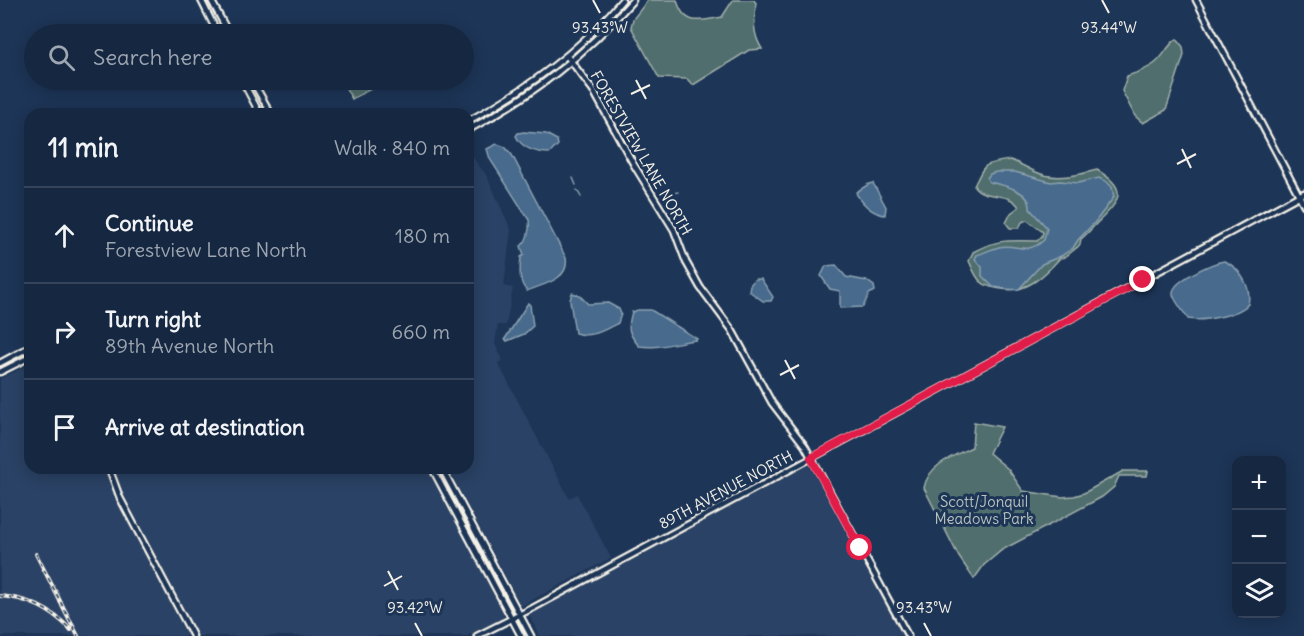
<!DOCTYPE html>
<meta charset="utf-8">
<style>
:root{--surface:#162841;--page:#1f3048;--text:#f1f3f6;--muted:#9ea6b1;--line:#35445a}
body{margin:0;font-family:Delius,sans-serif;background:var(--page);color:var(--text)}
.controls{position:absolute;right:18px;bottom:18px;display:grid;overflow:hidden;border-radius:12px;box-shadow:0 3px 15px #0003}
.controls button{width:54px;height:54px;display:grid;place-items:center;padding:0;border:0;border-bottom:2px solid var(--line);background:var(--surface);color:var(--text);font:30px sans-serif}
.stop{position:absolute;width:18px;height:18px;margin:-14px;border:4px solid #e11d48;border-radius:50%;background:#fff}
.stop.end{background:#e11d48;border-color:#fff;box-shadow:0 2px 6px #0008}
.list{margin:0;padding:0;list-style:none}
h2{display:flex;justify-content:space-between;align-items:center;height:78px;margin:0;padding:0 24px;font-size:26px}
h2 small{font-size:20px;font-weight:400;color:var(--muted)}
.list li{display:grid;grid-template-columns:39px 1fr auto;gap:18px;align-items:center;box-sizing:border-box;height:96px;padding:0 24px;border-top:2px solid var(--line)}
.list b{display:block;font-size:22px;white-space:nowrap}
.list p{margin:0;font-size:20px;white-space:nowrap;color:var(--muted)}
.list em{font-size:20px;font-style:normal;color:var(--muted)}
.icon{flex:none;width:33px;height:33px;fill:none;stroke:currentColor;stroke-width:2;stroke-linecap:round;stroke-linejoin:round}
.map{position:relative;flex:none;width:1304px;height:636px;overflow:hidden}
.search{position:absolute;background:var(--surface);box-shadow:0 3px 15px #0003;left:24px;top:24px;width:450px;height:66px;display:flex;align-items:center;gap:15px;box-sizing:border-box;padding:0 21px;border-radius:33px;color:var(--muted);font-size:22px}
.panel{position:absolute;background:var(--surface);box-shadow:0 3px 15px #0003;left:24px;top:108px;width:450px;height:366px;border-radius:18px}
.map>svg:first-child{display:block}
.built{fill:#2b4265}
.green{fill:#4f6e6d;stroke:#a2b0aa;stroke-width:1.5}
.water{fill:#466b8d;stroke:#8ca1b1;stroke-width:1.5}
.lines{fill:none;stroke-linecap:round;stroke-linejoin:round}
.stream{stroke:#8ca1b1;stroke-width:1.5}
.secondary-casing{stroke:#f4f1e8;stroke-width:9}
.secondary{stroke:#1d3557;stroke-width:4.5}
.rail-casing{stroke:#f4f1e8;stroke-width:4}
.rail{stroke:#1d3557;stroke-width:1.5;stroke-dasharray:4.5;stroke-linecap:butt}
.route{stroke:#e11d48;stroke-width:8}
.ticks{fill:none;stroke:#f4f1e8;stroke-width:2}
.labels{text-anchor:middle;stroke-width:6;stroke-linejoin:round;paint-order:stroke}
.street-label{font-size:15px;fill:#f4f1e8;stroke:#1d3557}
.park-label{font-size:15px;fill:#bac3bd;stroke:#1d3557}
.ticks-label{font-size:15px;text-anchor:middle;fill:#f4f1e8;stroke:#1d3557;stroke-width:6;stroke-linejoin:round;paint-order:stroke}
</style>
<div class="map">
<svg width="1304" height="636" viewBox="0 0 1304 636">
<rect width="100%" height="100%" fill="#1d3557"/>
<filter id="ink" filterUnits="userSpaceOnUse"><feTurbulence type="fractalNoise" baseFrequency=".0167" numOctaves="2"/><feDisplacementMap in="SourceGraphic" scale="12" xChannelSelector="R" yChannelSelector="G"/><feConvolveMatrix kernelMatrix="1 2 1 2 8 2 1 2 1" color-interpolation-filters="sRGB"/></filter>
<g filter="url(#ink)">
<!-- built -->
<path class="built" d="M468,151L487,176L511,230L504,286L513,288L506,325H498L495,344L503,360L498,363L569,498L577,494L611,558L521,606L448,468H468Z
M30,364V468H106L113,492L188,636H0V379Z
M809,465L833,505L904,636H540L529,615Z
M114,468H428L503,610L504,615L500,620L467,636H198L122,492Z"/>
<!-- green -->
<path class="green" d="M648,0H677C684,27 701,21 722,17L733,0H754L756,3C754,21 752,33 762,49L749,50L693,85L687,79L659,78L631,27L633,19Z
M1177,39L1183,47L1184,55L1166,110L1143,123L1135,116L1122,91L1127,76C1136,73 1146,70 1154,64C1164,57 1167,45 1177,39Z
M341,80H377L380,84L352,99Z
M1010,160C1019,163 1027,168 1036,172C1055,181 1078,175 1097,170C1130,189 1120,201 1097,223C1092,228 1087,234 1081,239L1080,245L1065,257L1060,258C1045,275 1026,294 1002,289C994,288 986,287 980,281C975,276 972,267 969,261L973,252C999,238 1009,241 1037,241L1042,236L1043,232L1027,220L1022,222L1019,228H1010L1006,223L1011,213L1019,207C1008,190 985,201 974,186C985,163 983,164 1010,160Z
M974,422L1002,427L989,453L1008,469L1023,491L1062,497L1074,496L1084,493L1123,471H1148L1147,476H1119L1114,487L1102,497L1002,550L984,565L974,579L959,557L924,488C928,465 953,456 972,447Z"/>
<!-- water -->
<path class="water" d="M524,132L546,134L557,140L558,145L550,153C537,153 522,149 516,136L518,133Z
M497,144L505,147L512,155L566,258C570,280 543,284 527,291C518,282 520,269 521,257L524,255L521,246C528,241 530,228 529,220L490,159L487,149Z
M996,172H1015L1051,182L1060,181L1078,183L1099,178L1107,182L1112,187L1114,197L1096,221L1078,240L1073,248L1061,256L1042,264L1019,289C1010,291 1003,288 993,287L982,276V267L975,259L977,255C984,253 991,249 999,247C1017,243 1026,256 1044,240L1047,228L1030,209C1032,191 1003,185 989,182L987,178L990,174Z
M873,183L886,207L885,215C873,214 864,205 857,195L856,192L869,184Z
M1224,261C1240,267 1252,288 1248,304C1239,315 1203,322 1188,319C1185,313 1174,301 1173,294C1171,281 1212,263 1224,261Z
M836,265L846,277L867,281L874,286L875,291L869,294L863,307L840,308V291L830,289L821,276L826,266Z
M755,279H761L773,297L771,301H763L749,291L750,285Z
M572,293L579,295L588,304L608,303L619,309L621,314L618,323C603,331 592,338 575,333L570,300Z
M528,303L530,305L533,326L524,334L507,341L505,339Z
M638,310H651L697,339L696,340C677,342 659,349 639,346C628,333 627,329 632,312Z"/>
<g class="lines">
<!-- stream -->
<path class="stream" d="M573,178L576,185
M577,190L581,197
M670,194L678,192"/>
<!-- secondary casing -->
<g class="secondary-casing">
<path id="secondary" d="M201,0L218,34
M211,0L229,34
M1196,0L1304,205
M567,56L593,90L634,165L674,230L686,262L700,287L732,330L772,403L805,446L908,636
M242,80L260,114
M252,80L271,114
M468,121C526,90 580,51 622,0
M468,130C533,95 584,56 633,0
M0,363L30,347
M0,372L30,357
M109,468L120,498L193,636
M432,468L521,636
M442,468L531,636
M477,636L533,608L1304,193"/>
</g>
<!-- secondary -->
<use href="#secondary" class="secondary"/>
<!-- rail casing -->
<g class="rail-casing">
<path id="rail" d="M36,554L78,636
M0,596C28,598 52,610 71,630"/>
</g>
<!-- rail -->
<use href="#rail" class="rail"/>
</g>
</g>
<g class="lines" filter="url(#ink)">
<!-- route -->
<path class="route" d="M860,548L811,458L1143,280"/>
</g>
<!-- ticks -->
<path class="ticks" d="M593,0L600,13M1102,0L1109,13M636,80L646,99M631,94L650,85M1182,149L1191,168M1177,164L1196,154M785,360L795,379M780,375L799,365M388,571L398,590M384,586L402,576M415,623L422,636M924,623L931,636"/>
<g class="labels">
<!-- street labels -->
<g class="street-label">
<text transform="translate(641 153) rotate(60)" y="5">FORESTVIEW LANE NORTH</text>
<text transform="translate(726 490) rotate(-28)" y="5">89TH AVENUE NORTH</text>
</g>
<!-- park labels -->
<g class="park-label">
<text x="984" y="507">Scott/Jonquil<tspan x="984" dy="17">Meadows Park</tspan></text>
</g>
</g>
<g class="ticks-label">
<text x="600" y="33">93.43°W</text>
<text x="1109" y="33">93.44°W</text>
<text x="415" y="613">93.42°W</text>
<text x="924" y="613">93.43°W</text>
</g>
</svg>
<div class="controls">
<button>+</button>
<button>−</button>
<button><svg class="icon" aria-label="layers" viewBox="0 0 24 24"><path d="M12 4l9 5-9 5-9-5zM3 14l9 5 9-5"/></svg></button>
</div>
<div class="stop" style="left:860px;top:548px"></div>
<div class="stop end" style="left:1143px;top:280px"></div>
<div class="search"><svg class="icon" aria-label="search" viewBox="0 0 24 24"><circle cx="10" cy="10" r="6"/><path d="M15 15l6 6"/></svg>Search here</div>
<section class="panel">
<h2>11 min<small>Walk · 840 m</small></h2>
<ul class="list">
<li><svg class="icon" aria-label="ahead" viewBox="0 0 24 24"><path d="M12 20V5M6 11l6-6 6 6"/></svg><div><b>Continue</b><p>Forestview Lane North</p></div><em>180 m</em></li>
<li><svg class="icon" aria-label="right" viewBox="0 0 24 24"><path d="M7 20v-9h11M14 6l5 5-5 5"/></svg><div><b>Turn right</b><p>89th Avenue North</p></div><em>660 m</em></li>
<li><svg class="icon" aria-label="arrive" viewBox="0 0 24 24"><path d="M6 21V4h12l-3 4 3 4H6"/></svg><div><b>Arrive at destination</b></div></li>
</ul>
</section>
</div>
